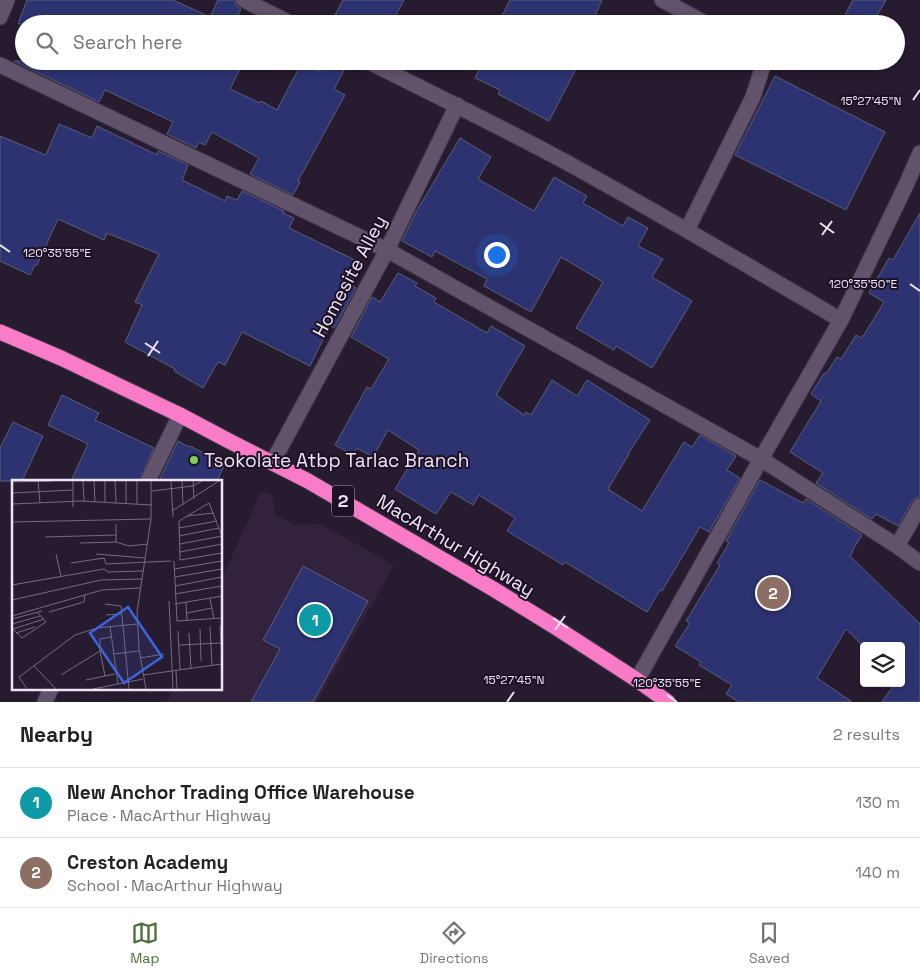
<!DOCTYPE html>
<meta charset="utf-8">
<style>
:root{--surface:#fff;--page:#f6f6f6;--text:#222;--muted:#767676;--line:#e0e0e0;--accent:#4c7038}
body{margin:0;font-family:"Space Grotesk",sans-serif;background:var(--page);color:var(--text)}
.controls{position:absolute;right:15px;bottom:15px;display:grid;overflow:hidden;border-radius:5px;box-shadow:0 2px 8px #0003}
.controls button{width:45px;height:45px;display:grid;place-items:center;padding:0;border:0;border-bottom:1px solid var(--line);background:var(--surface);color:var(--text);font:25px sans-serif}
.you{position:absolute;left:496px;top:254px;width:18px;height:18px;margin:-12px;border:4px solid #fff;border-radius:50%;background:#1a73e8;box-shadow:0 0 0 8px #1a73e833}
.badge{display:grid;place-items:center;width:32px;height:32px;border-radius:50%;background:var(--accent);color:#fff;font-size:16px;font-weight:700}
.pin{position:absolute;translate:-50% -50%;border:2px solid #fff;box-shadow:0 1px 5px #0006}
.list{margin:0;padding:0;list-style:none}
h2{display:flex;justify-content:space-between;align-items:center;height:65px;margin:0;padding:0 20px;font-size:21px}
h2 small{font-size:16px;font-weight:400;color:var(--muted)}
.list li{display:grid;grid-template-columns:32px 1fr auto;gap:15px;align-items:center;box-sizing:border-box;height:70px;padding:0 20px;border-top:1px solid var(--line)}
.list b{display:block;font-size:19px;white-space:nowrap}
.list p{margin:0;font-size:16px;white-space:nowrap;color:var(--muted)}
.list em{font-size:16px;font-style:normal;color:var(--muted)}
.icon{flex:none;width:28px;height:28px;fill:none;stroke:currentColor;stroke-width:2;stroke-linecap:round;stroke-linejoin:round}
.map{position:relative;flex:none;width:920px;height:702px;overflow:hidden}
.search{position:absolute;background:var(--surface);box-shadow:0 2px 8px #0003;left:15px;right:15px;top:15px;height:55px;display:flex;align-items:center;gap:12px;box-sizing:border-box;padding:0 18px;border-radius:28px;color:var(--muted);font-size:19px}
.sheet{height:205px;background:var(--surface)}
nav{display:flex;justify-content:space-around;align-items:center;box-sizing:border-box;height:70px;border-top:1px solid var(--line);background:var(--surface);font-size:14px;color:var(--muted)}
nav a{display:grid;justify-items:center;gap:2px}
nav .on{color:var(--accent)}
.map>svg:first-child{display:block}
.built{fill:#32223d}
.building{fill:#2d3371;stroke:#595f79}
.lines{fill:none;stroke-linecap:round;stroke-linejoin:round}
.street-casing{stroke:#413648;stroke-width:17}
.highway-casing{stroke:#413648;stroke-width:17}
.street{stroke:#61536c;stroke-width:15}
.highway{stroke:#fa7cc8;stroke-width:15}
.ticks{fill:none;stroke:#ede5f4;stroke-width:2}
.poi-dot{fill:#7fd053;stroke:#1e1126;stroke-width:2}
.labels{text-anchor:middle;stroke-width:4;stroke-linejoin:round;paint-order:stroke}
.shield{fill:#1e1126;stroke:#afa5b6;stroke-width:1}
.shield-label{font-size:18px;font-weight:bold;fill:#ede5f4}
.street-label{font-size:19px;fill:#ede5f4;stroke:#1e1126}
.poi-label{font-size:19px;fill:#ede5f4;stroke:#1e1126;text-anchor:start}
.inset-road{fill:none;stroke:#766c7e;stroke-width:1}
.view{fill:#3c65dc;fill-opacity:0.15;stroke:#3c65dc;stroke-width:2.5}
.inset-edge{fill:none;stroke:#ede5f4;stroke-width:2.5}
.ticks-label{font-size:12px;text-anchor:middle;fill:#ede5f4;stroke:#1e1126;stroke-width:4;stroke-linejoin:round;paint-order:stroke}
</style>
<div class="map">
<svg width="920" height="702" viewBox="0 0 920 702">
<rect width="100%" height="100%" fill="#271b30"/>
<!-- built -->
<path class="built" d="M261,491L272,495L276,515L294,525L320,524L394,565L317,702H167L174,688H221V581Z"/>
<!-- building -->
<path class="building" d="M27,0H173L210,17L218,0H235L236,6L241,9L234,24H18Z
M343,0H404L391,24H352L335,15Z
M510,0H602L591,24H498Z
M853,0H886L872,24H840Z
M14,61H244L230,89L260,103L261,101L277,110L302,62L320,71L326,61H349L334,89L345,95L298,181L300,182L293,195L250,174L259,158L212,132L205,145L199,142L196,148L167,134L173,122L105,90L99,102Z
M483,61H562L576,69L549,121L498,94L500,90L475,78Z
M775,76L885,132L846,210L735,155Z
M59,124L92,138L97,126L157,155L158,151L188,165L182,180L225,201L227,196L237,200L242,191L284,211L283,213L294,218L289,228L361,263L350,284L356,288L334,328L330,325L310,366L242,332L225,365L218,362L203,388L174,371L175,369L125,342L142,305L135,302L159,254L107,233L104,240L58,219L37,265H35L30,275L0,261V136L46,155Z
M460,138L491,157L478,179L534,211L554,177L587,196L583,203L623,226L628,217L648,228L638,246L663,259L652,277L692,301L652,368L616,346L614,350L576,328L603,282L561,257L531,312L484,286L487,279L435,251L432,257L402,241L416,212Z
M920,213V497L916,498L912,501L898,526L876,514L872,519L816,483L823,473L790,452L821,401L811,394L824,373L826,374L837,357L841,359L856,335L862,338L884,302L869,293L889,258L893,260Z
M398,273L417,283L415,286L436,298L434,302L487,333L491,326L525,346L496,395L524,415L526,412L531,415L552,380L577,396L587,380L650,420L628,454H629L608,489L642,511L684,442L692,447L700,435L736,456L727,470L740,478L709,532L700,527L662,591L660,590L647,612L565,562L563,565L507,531L515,518L479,495L473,505L451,492L436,514L395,489L419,450L388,430L373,457L357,448L353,455L335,445L367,387L371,389L389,359L351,337L372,297L380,302Z
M62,395L99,413L95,420L154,448L139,481H71L88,444L48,425Z
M13,422L43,436L22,481H0V448Z
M178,441L189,447L190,446L225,464L217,481H159Z
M760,480L803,503L806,499L862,535L852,551H853L850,556L920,624V702H882L895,683H901V646H863L846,629L817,678L852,702H739L726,694L732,685L699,665L701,662L675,646L690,623L686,621L720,565L717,563L729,543L726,541Z
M303,566L368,601L313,702H251L280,649L263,640Z"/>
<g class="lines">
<!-- street casing -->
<g class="street-casing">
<path id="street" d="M244,0L292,24
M662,0L707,24
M0,17L7,0
M367,61C433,94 499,126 564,161C657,212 749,266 841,320
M0,65L387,250L761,459L897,546L920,563
M687,230L753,97L762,69L759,61
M272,463L387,250L457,105
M148,481L180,415
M897,546L920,506
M637,680L761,459L841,320L907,183L920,153
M45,702L51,688"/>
</g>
<!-- highway casing -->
<g class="highway-casing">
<path id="highway" d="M0,332L61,358L180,415L229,441L308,481L495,590L552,625L637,680L668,702"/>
</g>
<!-- street -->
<use href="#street" class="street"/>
<!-- highway -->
<use href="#highway" class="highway"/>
</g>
<!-- ticks -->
<path class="ticks" d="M913,100L920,90M820,223L834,233M822,235L832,221M0,245L10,252M910,284L920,291M145,343L160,353M148,356L158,341M553,618L568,628M555,630L565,616M667,695L677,702M507,702L514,692"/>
<!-- markers -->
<circle class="poi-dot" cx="194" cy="460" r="5"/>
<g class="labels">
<!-- shield labels -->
<rect class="shield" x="332" y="485.5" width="22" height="31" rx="4"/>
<g class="shield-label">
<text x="343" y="507">2</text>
</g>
<!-- street labels -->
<g class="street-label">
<text transform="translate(349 276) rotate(-62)" y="7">Homesite Alley</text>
<text transform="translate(456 545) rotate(31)" y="7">MacArthur Highway</text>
</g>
<!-- poi labels -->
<g class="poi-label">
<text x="204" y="467">Tsokolate Atbp Tarlac Branch</text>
</g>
</g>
<!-- overview -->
<g transform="translate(12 480)">
<rect width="210" height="210" fill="#271b30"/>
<path class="inset-road" d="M26,1L28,23M61,1V27M71,1L72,21M82,1L83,22M93,1V22M103,1L104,23M114,1V23M159,1L161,37M170,1L171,25M181,1L182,19M0,2L41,1M140,11L181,6L190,1M0,13L61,10M0,24L69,21L140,25M125,24V1M160,31L207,1M175,36L202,33M0,42L139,39M167,48L205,41M167,56L207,48M33,57L104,55M104,62V44M68,63L104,62L117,66L136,64M168,64L210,56M168,72L210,64M44,74L49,96M84,74L133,78M168,80L167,41L197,23L210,56M168,80L210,73M162,81L165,141L210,138M59,83L92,78L94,84L159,81M162,89L210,81M163,97L210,89M0,105L92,89L96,92L131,91M163,106L210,97M163,114L210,106M198,118L202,139M0,120L89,100L130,99M157,121L161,209M174,122L175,141M93,124L109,126L117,209M163,124L210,116M37,132L72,122L73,115M175,133L200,128M94,135L109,134M0,136L90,110L128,108M0,139L30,131M0,144L28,136M208,145L210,178M98,146L106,204M198,146L200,185M0,148L10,158L34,142L25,132M1,149L32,139M188,149L189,181M166,151L168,190M4,153L23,147M177,153L179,189M99,157L88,159V171L93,196L103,194M167,165L210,163M101,174L127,171M128,178L152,174M22,186L44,209M164,191L165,209M49,195L88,171M131,195L210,184M74,200L93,196M15,209L7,197L63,155L85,148L125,144M81,209L131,199M134,209L127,169L125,132L139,39V1"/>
<path class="view" d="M116,127L150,177L112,203L78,153Z"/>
<rect width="210" height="210" class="inset-edge"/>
</g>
<g class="ticks-label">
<text x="871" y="105">15°27'45"N</text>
<text x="57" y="257">120°35'55"E</text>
<text x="863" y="288">120°35'50"E</text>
<text x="514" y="684">15°27'45"N</text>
<text x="667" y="687">120°35'55"E</text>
</g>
</svg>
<div class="controls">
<button><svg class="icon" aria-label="layers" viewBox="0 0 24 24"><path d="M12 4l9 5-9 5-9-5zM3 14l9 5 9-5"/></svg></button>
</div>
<div class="you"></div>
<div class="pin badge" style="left:315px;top:620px;background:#0f9aa8">1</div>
<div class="pin badge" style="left:773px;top:593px;background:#8d6e63">2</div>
<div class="search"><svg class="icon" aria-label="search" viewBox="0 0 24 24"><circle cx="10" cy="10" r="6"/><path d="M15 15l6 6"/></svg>Search here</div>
</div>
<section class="sheet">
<h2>Nearby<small>2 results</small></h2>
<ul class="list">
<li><span class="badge" style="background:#0f9aa8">1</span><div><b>New Anchor Trading Office Warehouse</b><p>Place · MacArthur Highway</p></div><em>130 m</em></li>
<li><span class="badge" style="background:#8d6e63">2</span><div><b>Creston Academy</b><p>School · MacArthur Highway</p></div><em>140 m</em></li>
</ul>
</section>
<nav>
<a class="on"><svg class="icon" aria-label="map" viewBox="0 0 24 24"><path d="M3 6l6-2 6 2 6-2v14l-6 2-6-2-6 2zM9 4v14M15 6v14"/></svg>Map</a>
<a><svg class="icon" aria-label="directions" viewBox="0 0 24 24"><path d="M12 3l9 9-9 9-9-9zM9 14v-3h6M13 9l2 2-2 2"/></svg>Directions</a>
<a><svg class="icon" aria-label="saved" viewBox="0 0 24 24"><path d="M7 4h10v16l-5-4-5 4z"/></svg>Saved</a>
</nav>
